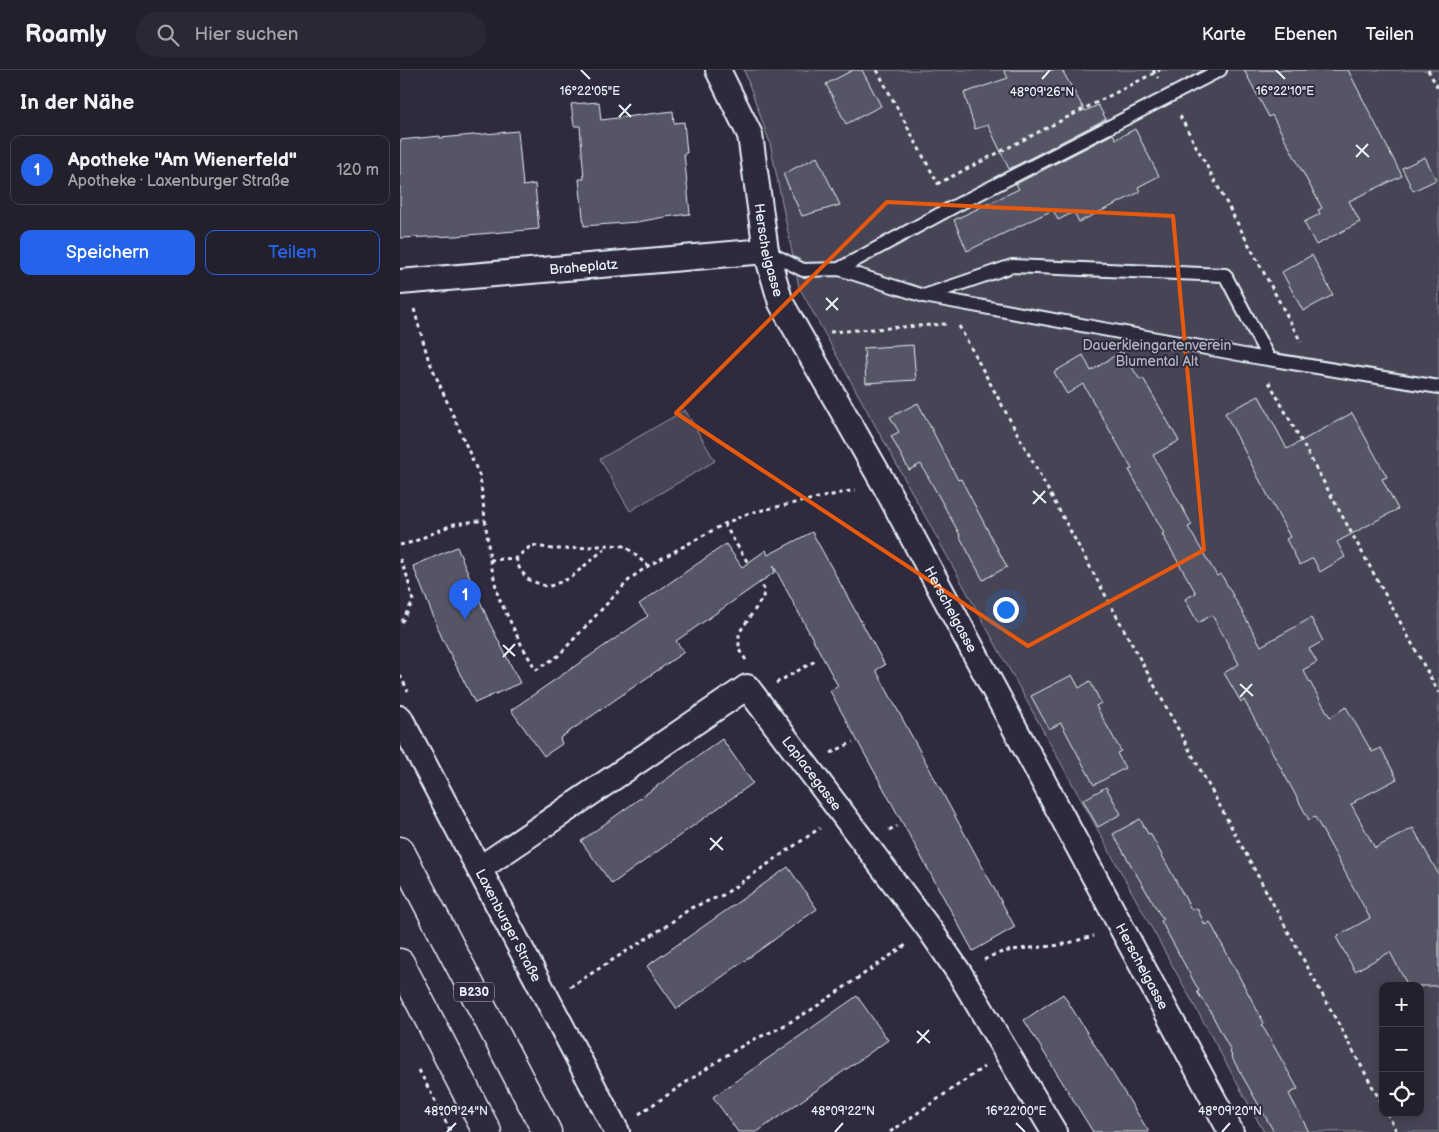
<!DOCTYPE html>
<html lang="de">
<meta charset="utf-8">
<style>
:root{--surface:#23202e;--page:#2b2836;--text:#f1f3f6;--muted:#a3a3aa;--line:#403e4a;--accent:#2563eb}
body{margin:0;font-family:"Balsamiq Sans",sans-serif;background:var(--page);color:var(--text)}
.controls{position:absolute;right:15px;bottom:15px;display:grid;overflow:hidden;border-radius:10px;box-shadow:0 2px 8px #0003}
.controls button{width:45px;height:45px;display:grid;place-items:center;padding:0;border:0;border-bottom:1px solid var(--line);background:var(--surface);color:var(--text);font:25px sans-serif}
.you{position:absolute;left:605px;top:539px;width:18px;height:18px;margin:-12px;border:4px solid #fff;border-radius:50%;background:#1a73e8;box-shadow:0 0 0 8px #1a73e833}
.badge{display:grid;place-items:center;width:32px;height:32px;border-radius:50%;background:var(--accent);color:#fff;font-size:16px;font-weight:700}
.pin{position:absolute;translate:-50% -41px;filter:drop-shadow(0 1px 2px #0008)}
.pin::after{content:'';position:absolute;top:26px;width:18px;height:15px;background:inherit;clip-path:polygon(0 0,100% 0,50% 100%)}
.list{margin:0;padding:0;list-style:none}
h2{display:flex;justify-content:space-between;align-items:center;height:65px;margin:0;padding:0 20px;font-size:21px}
h2 small{font-size:16px;font-weight:400;color:var(--muted)}
.list li{display:grid;grid-template-columns:32px 1fr auto;gap:15px;align-items:center;box-sizing:border-box;height:70px;margin:0 10px 10px;padding:0 10px;border:1px solid var(--line);border-radius:10px}
.list b{display:block;font-size:19px;white-space:nowrap}
.list p{margin:0;font-size:16px;white-space:nowrap;color:var(--muted)}
.list em{font-size:16px;font-style:normal;color:var(--muted)}
.actions{display:flex;gap:10px;padding:15px 20px}
.actions a{flex:1;padding:11px 0;border:1px solid var(--accent);border-radius:10px;text-align:center;font-size:18px;color:var(--accent)}
.actions .main{background:var(--accent);color:#fff}
.icon{flex:none;width:28px;height:28px;fill:none;stroke:currentColor;stroke-width:2;stroke-linecap:round;stroke-linejoin:round}
.map{position:relative;flex:none;width:1039px;height:1062px;overflow:hidden}
header{display:flex;align-items:center;gap:30px;box-sizing:border-box;height:70px;padding:0 25px;background:var(--surface);border-bottom:1px solid var(--line)}
header strong{font-size:24px}
nav{display:flex;gap:28px;margin-inline-start:auto;font-size:18px}
.search{width:350px;height:45px;background:var(--page);display:flex;align-items:center;gap:12px;box-sizing:border-box;padding:0 18px;border-radius:28px;color:var(--muted);font-size:19px}
main{display:flex}
aside{flex:1;background:var(--surface)}
.map>svg:first-child{display:block}
.green{fill:#464455;stroke:#979aa6;fill-rule:evenodd}
.building{fill:#575565;stroke:#e8f1f8}
.lines{fill:none;stroke-linecap:round;stroke-linejoin:round}
.service-casing{stroke:#e8f1f8;stroke-width:16}
.minor-casing{stroke:#e8f1f8;stroke-width:28}
.primary-casing{stroke:#e8f1f8;stroke-width:31}
.path{stroke:#e8f1f8;stroke-width:3;stroke-dasharray:4 4;stroke-linecap:butt}
.service{stroke:#2f2a3d;stroke-width:12}
.minor{stroke:#2f2a3d;stroke-width:24}
.primary{stroke:#2f2a3d;stroke-width:28}
.marked{fill:none;stroke:#e8590c;stroke-width:4;stroke-linejoin:round}
.ticks{fill:none;stroke:#e8f1f8;stroke-width:2}
.labels{text-anchor:middle;stroke-width:4;stroke-linejoin:round;paint-order:stroke}
.shield{fill:#2f2a3d;stroke:#b0b5c0;stroke-width:1}
.shield-label{font-size:12px;font-weight:bold;fill:#e8f1f8}
.street-label{font-size:14px;fill:#e8f1f8;stroke:#2f2a3d}
.park-label{font-size:14px;fill:#afb4bf;stroke:#2f2a3d}
.ticks-label{font-size:12px;text-anchor:middle;fill:#e8f1f8;stroke:#2f2a3d;stroke-width:4;stroke-linejoin:round;paint-order:stroke}
</style>
<header>
<strong>Roamly</strong>
<div class="search"><svg class="icon" aria-label="search" viewBox="0 0 24 24"><circle cx="10" cy="10" r="6"/><path d="M15 15l6 6"/></svg>Hier suchen</div>
<nav><a>Karte</a><a>Ebenen</a><a>Teilen</a></nav>
</header>
<main>
<aside>
<h2>In der Nähe<small></small></h2>
<ul class="list">
<li><span class="badge">1</span><div><b>Apotheke &quot;Am Wienerfeld&quot;</b><p>Apotheke · Laxenburger Straße</p></div><em>120 m</em></li>
</ul>
<div class="actions"><a class="main">Speichern</a><a>Teilen</a></div>
</aside>
<div class="map">
<svg width="1039" height="1062" viewBox="0 0 1039 1062">
<rect width="100%" height="100%" fill="#2f2a3d"/>
<filter id="ink" filterUnits="userSpaceOnUse"><feTurbulence type="fractalNoise" baseFrequency=".02" numOctaves="2"/><feDisplacementMap in="SourceGraphic" scale="10" xChannelSelector="R" yChannelSelector="G"/><feConvolveMatrix kernelMatrix="1 2 1 2 8 2 1 2 1" color-interpolation-filters="sRGB"/></filter>
<g filter="url(#ink)">
<!-- green -->
<path class="green" d="M344,0H1039V1062H864L399,217L370,73ZM983,916H1020V1043H983Z
M285,340L315,391L230,441L200,389Z"/>
<!-- building -->
<path class="building" d="M453,0H462L481,36L446,54L426,14Z
M604,0H662L685,41L698,35L706,49L609,99L588,55L575,59L564,23L608,8Z
M844,0H948L1002,106L949,131L960,152L916,175L904,152L920,144L918,140L922,138L872,45L869,47Z
M199,32L201,50L273,41L274,53L284,52L287,83H284L290,144L265,147L237,152L184,156L179,109H184L180,56H174L171,34Z
M735,59L759,106L738,117L740,122L679,152L674,142L658,150L653,140L567,181L554,150L619,119L616,114L713,64L716,69Z
M118,61L123,116L135,114L139,159L56,166L0,168V70L40,66V68Z
M417,87L440,135L402,146L383,104Z
M1025,87L1036,110L1013,121L1002,98Z
M912,185L933,225L903,241L882,202Z
M513,275L516,310L466,313L464,278Z
M722,281L740,310L743,308L779,371L753,385L792,455L788,457L817,506L821,504L861,576L911,548L923,571L909,579L917,592L903,600L930,647L946,637L972,682L981,678L997,709L955,731L956,732L951,734L975,778L1013,758L1039,805V916H1008L990,882L955,901L936,867L970,848L915,747L909,750L844,630L841,632L824,603L839,594L812,545L798,553L785,529L796,523L762,464L764,463L729,400L732,399L683,314L667,324L654,302L683,285L691,301Z
M859,326L887,379L952,343L987,407L982,409L998,439L937,472L945,487L920,502L913,488L900,495L886,469L890,467L858,407L825,343Z
M518,333L558,410L561,409L607,497L583,510L559,465H560L521,394L509,400L491,366L499,362L490,347Z
M412,462L485,595L476,600L615,857L573,881L430,621L438,616L373,495L375,502L276,571L284,582L160,668L162,674L144,686L111,640L248,546L239,534L326,474L342,497L366,480L368,485Z
M57,477L89,552L120,613L75,633L42,568L13,496Z
M672,605L679,618L690,611L701,633L696,636L721,681L717,683L725,698L694,715L661,653L649,659L631,626Z
M322,669L353,713L212,814L181,771Z
M706,717L721,744L698,757L683,730Z
M740,749L748,764L750,763L791,839L797,838L805,855L810,852L864,953L862,955L898,1019L889,1024L909,1062H874L831,986H832L830,982L831,981L809,939L797,922L799,921L761,851L763,850L713,764Z
M388,797L417,839L277,939L247,896Z
M663,924L749,1062H693L624,950Z
M457,926L488,970L357,1062H338L313,1027Z"/>
<g class="lines">
<!-- service casing -->
<g class="service-casing">
<path id="service" d="M366,181L403,200L439,199L524,226L855,287L1039,317
M439,199L553,137L820,0
M524,226L612,196L825,205L869,289"/>
</g>
<!-- minor casing -->
<g class="minor-casing">
<g id="minor">
<path id="s1" d="M318,0L350,65L366,181L381,233L484,414L831,1062"/>
<path id="s2" d="M0,212L366,181"/>
<path id="s3" d="M0,648L217,1062"/>
<path id="s4" d="M79,799L347,617L530,860L560,904L654,1062"/>
</g>
</g>
<!-- primary casing -->
<g class="primary-casing">
<path id="primary" d="M0,781L147,1062
M0,893L87,1062"/>
</g>
<!-- path -->
<path class="path" d="M477,0L538,114
M753,0L758,8
M1028,0L1039,20
M780,46L901,272
M537,114L760,0
M14,239L28,288L80,407L90,490L98,526L121,574L136,600L158,586L231,508L248,496L324,454L349,443L455,420
M559,256L983,1036
M430,262L546,254
M869,312L1039,623
M324,454L348,493
M0,475L13,472L54,454L85,450
M116,488L120,500L129,510L148,517L170,508L208,476
M0,489L7,506L13,531L0,555
M90,490L116,488L132,475L152,479H169L209,475L225,476L248,496
M346,590L339,580V563L362,529L365,521L360,512
M0,605L8,621
M376,613L417,590
M431,683L453,672
M489,760L497,756
M584,890C608,875 638,880 664,874C674,872 684,868 694,866
M170,917L266,856L291,838L323,825L420,758
M19,1000L51,1062
M987,1043L997,1062
M239,1044L327,985L352,970L376,960L411,940L506,875
M490,1062L584,997"/>
<!-- service -->
<use href="#service" class="service"/>
<!-- minor -->
<use href="#minor" class="minor"/>
<!-- primary -->
<use href="#primary" class="primary"/>
</g>
</g>
<!-- marked area -->
<path class="marked" d="M487,132L773,146L804,480L628,576L276,343Z"/>
<!-- ticks -->
<path class="ticks" d="M181,0L190,9M876,0L885,9M642,9L650,0M219,35L231,47M219,47L231,34M956,75L969,87M956,87L968,74M426,228L438,240M426,240L438,228M633,421L646,433M633,434L645,421M103,575L115,586M103,587L115,574M840,614L853,626M840,627L852,614M310,768L323,780M310,780L322,767M517,961L530,973M517,973L529,960M616,1053L625,1062M47,1062L56,1053M435,1062L443,1053M822,1062L830,1053"/>
<g class="labels">
<!-- shield labels -->
<rect class="shield" x="54" y="912.5" width="40" height="19" rx="4"/>
<g class="shield-label">
<text x="74" y="926">B230</text>
</g>
<!-- street labels -->
<g class="street-label">
<text dy="5" stroke="none"><textPath href="#s1" startOffset="189">Herschelgasse</textPath></text>
<text dy="5" stroke="none"><textPath href="#s2" startOffset="184">Braheplatz</textPath></text>
<text dy="5" stroke="none"><textPath href="#s1" startOffset="594">Herschelgasse</textPath></text>
<text dy="5" stroke="none"><textPath href="#s4" startOffset="432">Laplacegasse</textPath></text>
<text dy="5" stroke="none"><textPath href="#s3" startOffset="234">Laxenburger Straße</textPath></text>
<text dy="5" stroke="none"><textPath href="#s1" startOffset="999">Herschelgasse</textPath></text>
</g>
<!-- park labels -->
<g class="park-label">
<text x="757" y="280">Dauerkleingartenverein<tspan x="757" dy="16">Blumental Alt</tspan></text>
</g>
</g>
<g class="ticks-label">
<text x="190" y="25">16°22'05"E</text>
<text x="885" y="25">16°22'10"E</text>
<text x="642" y="26">48°09'26"N</text>
<text x="56" y="1045">48°09'24"N</text>
<text x="443" y="1045">48°09'22"N</text>
<text x="830" y="1045">48°09'20"N</text>
<text x="616" y="1045">16°22'00"E</text>
</g>
</svg>
<div class="controls">
<button>+</button>
<button>−</button>
<button><svg class="icon" aria-label="locate" viewBox="0 0 24 24"><circle cx="12" cy="12" r="6"/><path d="M12 2v4M12 18v4M2 12h4M18 12h4"/></svg></button>
</div>
<div class="you"></div>
<div class="pin badge" style="left:65px;top:550px">1</div>
</div>
</main>
